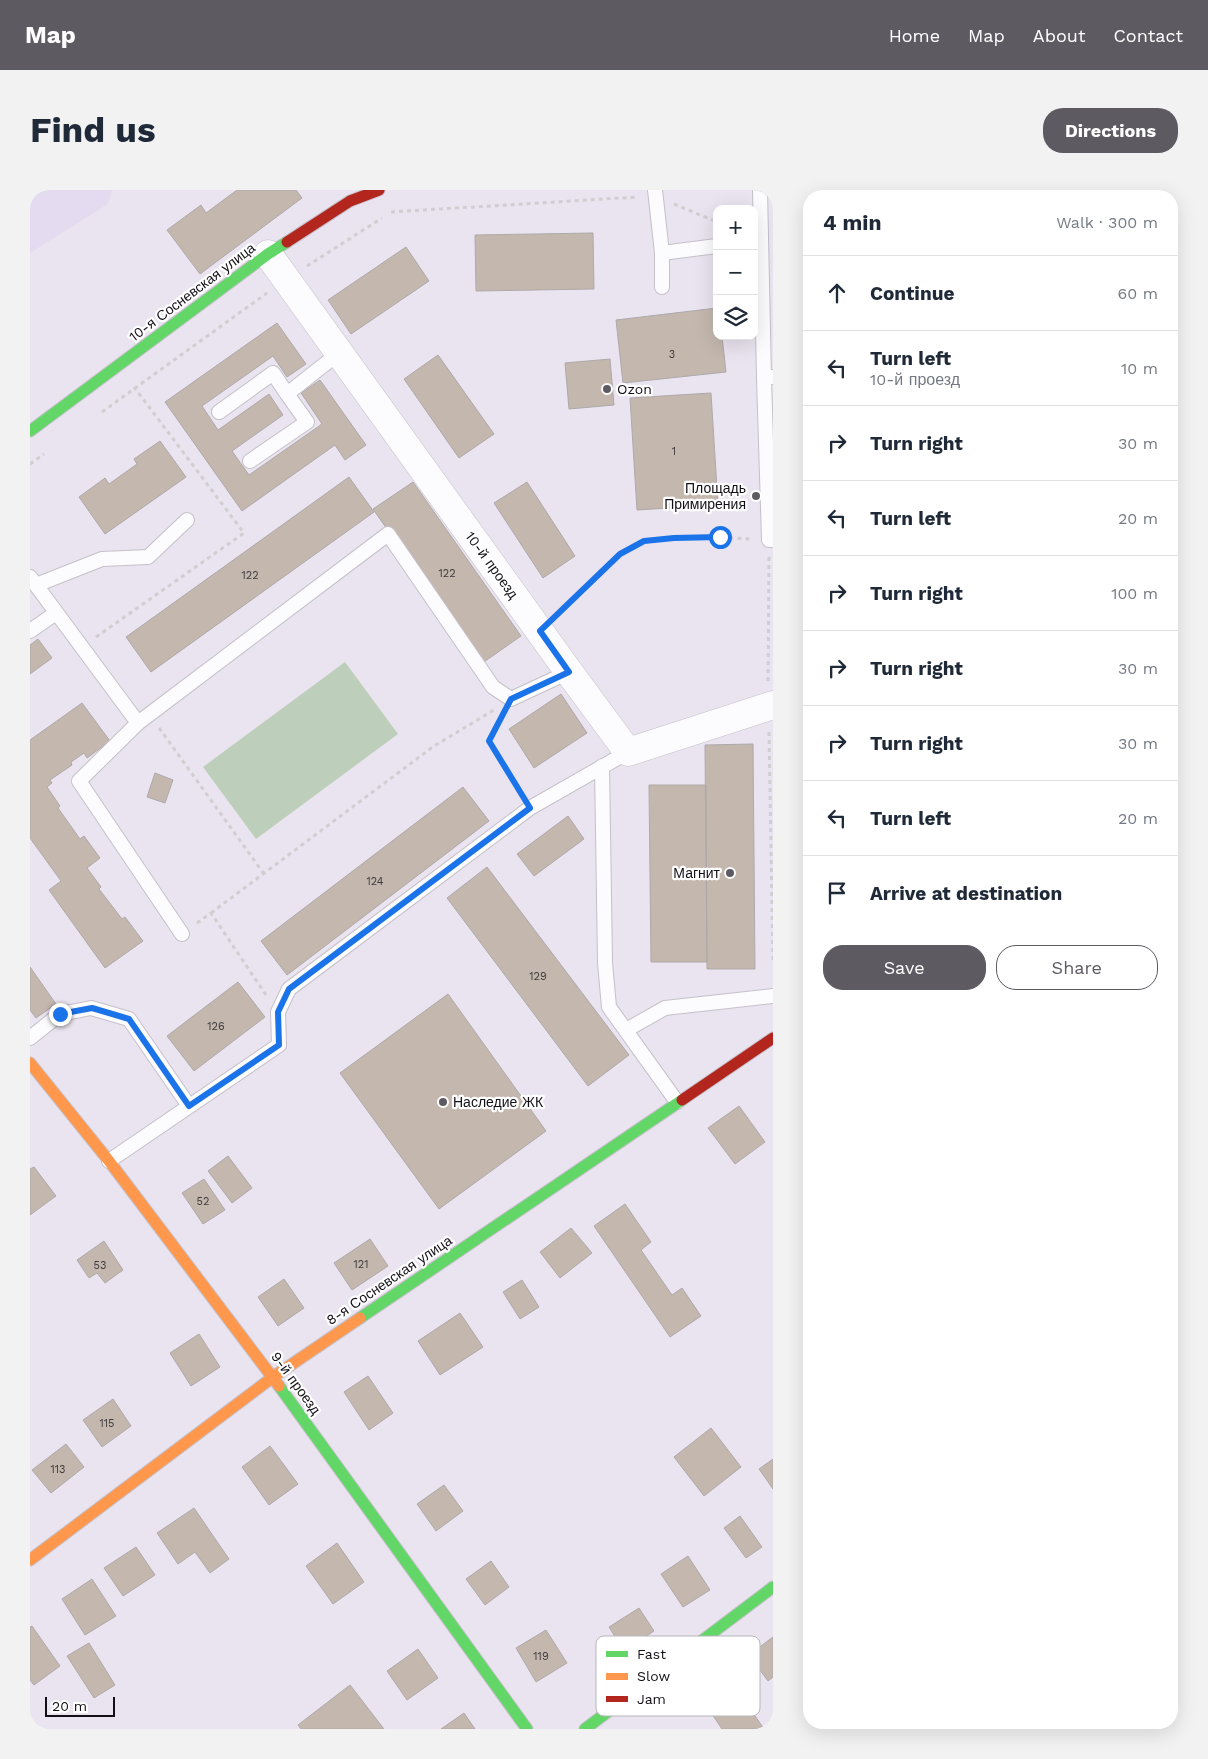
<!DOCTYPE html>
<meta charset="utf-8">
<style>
:root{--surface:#fff;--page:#f2f2f3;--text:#1f2937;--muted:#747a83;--line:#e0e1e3;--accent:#5d5a62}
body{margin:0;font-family:"Work Sans",sans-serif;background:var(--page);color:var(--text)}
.controls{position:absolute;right:15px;top:15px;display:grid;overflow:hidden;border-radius:10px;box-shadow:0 5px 20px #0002}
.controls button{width:45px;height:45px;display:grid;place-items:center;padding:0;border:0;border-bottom:1px solid var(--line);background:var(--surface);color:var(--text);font:25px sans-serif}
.scale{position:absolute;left:15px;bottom:12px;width:70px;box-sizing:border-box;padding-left:5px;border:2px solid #120f16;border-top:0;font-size:14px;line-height:18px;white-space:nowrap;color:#120f16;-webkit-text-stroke:4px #fff;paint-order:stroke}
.stop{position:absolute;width:15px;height:15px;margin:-11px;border:4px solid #1a73e8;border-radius:50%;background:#fff}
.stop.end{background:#1a73e8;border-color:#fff;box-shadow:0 1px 5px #0008}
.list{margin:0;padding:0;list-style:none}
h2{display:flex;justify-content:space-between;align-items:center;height:65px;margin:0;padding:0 20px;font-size:21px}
h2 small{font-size:16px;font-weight:400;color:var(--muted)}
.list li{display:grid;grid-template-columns:32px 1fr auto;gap:15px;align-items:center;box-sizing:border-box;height:75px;padding:0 20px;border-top:1px solid var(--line)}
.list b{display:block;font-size:19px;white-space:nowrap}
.list p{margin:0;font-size:16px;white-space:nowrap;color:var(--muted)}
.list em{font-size:16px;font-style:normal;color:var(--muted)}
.actions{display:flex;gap:10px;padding:15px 20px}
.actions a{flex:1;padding:11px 0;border:1px solid var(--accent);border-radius:20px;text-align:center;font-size:18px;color:var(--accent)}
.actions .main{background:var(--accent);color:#fff}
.icon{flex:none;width:28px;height:28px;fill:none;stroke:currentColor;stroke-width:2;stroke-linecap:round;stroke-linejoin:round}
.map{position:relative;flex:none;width:743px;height:1539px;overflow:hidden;border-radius:20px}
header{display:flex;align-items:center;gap:30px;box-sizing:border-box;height:70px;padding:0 25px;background:var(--accent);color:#fff}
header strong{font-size:24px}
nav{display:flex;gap:28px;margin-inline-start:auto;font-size:18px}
.intro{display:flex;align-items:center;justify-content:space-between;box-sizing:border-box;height:120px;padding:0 30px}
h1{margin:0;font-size:35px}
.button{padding:12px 22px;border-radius:20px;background:var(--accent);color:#fff;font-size:18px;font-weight:700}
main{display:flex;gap:30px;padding:0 30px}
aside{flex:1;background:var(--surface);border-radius:20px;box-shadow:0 5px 20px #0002}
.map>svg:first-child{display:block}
.built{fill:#e5dbf0}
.green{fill:#bdcfbb}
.building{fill:#c4b7ae;stroke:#aea9ab}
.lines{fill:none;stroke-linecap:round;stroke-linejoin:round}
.lane-casing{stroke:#c5c0c9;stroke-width:16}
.street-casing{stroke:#c5c0c9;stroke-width:29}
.fast-casing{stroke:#c5c0c9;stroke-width:13}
.slow-casing{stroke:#c5c0c9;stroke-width:13}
.jam-casing{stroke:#c5c0c9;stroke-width:13}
.path{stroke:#d0ced1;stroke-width:3;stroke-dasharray:4 4;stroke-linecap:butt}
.lane{stroke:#fcfbfd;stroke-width:14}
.street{stroke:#fcfbfd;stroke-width:28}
.fast{stroke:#63d668;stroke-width:11}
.slow{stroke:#ff974d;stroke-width:11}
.jam{stroke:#b3261e;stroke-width:11}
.route{stroke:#1a73e8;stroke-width:6}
.poi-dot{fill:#5d5a62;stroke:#fff;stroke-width:2}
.labels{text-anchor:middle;stroke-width:4.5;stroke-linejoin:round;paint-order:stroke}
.number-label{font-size:11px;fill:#3e393c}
.street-label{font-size:14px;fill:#120f16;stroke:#fff}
.poi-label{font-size:14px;fill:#120f16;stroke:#fff;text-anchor:start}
.key{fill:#fff;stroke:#b8b7b9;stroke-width:1}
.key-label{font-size:14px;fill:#120f16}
</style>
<header>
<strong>Map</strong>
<nav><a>Home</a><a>Map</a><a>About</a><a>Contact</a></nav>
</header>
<div class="intro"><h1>Find us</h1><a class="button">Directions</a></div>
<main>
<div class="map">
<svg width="743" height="1539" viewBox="0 0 743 1539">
<rect width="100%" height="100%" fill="#e9e4ef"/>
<!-- built -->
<path class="built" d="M0,0H82L78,14L0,63Z"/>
<!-- green -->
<path class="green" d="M315,472L368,544L226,649L173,577Z"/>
<!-- building -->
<path class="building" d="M207,0H266L272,8L170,84L137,40L171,15L176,23Z
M563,43L564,99L446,101L445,45Z
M376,57L399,91L321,144L298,110Z
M687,118V146H692L696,182L593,193L586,130Z
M247,133L276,174L257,187L243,166L172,216L188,240L239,204L253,225L202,261L219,285L292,234L271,203L290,190L336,255L315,270L305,255L212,321L135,212Z
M408,165L464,244L429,268L374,189Z
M580,169L584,215L539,219L535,173Z
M681,203L688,315L607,320L600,208Z
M130,251L156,287L75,344L49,307L75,288L79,294L107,274L104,269Z
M319,287L344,322L121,482L96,447Z
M383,292L491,446L451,474L343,319Z
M497,292L545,366L513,388L464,313Z
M8,449L22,468L0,484V455Z
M531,504L557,543L504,578L479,539Z
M52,513L80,551L57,568L54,563L41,572L42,575L20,590L22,593L17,597L30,616L28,618L50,649L54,646L70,668L57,678L71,697L69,699L92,729L95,727L113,751L75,778L19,700L31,691L0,648V550Z
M723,554L725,779H677L675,555Z
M125,583L143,590L135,613L117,607Z
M619,595H676L677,772H621Z
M433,597L459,631L257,785L231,751Z
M538,626L554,649L504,686L487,664Z
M457,677L599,865L558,896L417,708Z
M0,777L26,814L6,828L0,820Z
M208,792L235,827L164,881L137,846Z
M418,804L516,941L409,1019L310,883Z
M709,916L735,952L705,974L678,938Z
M198,966L222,998L202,1013L178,981Z
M4,977L26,1006L0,1025V979Z
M174,989L195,1020L173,1034L152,1003Z
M595,1014L621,1052L611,1060L642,1105L652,1098L671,1126L640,1147L564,1036Z
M541,1038L562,1063L530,1088L510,1062Z
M340,1049L358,1076L322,1100L304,1073Z
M74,1051L93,1080L75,1093L67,1083L59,1088L47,1070Z
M254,1089L274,1118L248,1136L228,1107Z
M492,1090L509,1117L490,1129L473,1102Z
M430,1123L453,1157L410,1185L388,1151Z
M169,1144L190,1177L161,1196L140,1163Z
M338,1186L363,1223L339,1240L314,1202Z
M83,1209L101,1236L72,1257L53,1230Z
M681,1238L711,1277L674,1306L644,1267Z
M36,1254L54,1277L21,1303L2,1280Z
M240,1256L268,1294L239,1315L212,1277Z
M743,1269V1299L729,1279Z
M414,1295L433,1321L406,1341L387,1314Z
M164,1318L199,1369L180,1383L165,1362L148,1374L127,1343Z
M710,1326L732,1357L716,1368L694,1338Z
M307,1353L334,1392L303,1414L276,1376Z
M106,1357L125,1385L93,1406L74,1378Z
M658,1366L680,1400L653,1417L631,1384Z
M461,1371L479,1397L455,1415L436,1389Z
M62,1389L86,1426L55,1445L32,1409Z
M609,1418L624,1441L594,1461L579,1437Z
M2,1436L30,1476L4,1495L0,1490V1437Z
M516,1440L537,1473L506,1492L486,1458Z
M743,1447V1487L738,1491L719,1465Z
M59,1453L85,1495L64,1508L37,1466Z
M388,1459L408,1488L377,1510L357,1481Z
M695,1482L734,1539H692L667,1502Z
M320,1495L354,1539H271L268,1535Z
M434,1523L445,1539H411Z"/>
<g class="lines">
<!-- lane casing -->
<g class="lane-casing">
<path id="lane" d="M625,0L632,63
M730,0L734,188
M632,97V63L687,56
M742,187L734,188L739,350H743
M189,222L243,183L257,204
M220,271L277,232L257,204L309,163
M0,387L108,533L49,591L152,744
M6,395L72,369L118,367L157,330
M0,441L26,423
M108,533L358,344L463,497L481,509L539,482
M572,576L575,773L579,817L647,912
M596,840L635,818L743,806
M0,848L30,824L61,818L99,829L159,916
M79,971L249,855L248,822L259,799L500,618L598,562"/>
</g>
<!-- street casing -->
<g class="street-casing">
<path id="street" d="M238,64L539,482L598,562L743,515"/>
</g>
<!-- fast casing -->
<g class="fast-casing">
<path id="fast" d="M0,241L238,64L257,52
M330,1128L652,910
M249,1196L497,1539
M555,1539L743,1397"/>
</g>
<!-- slow casing -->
<g class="slow-casing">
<path id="slow" d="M0,873L79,971L249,1196
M0,1370L243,1187L330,1128"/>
</g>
<!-- jam casing -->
<g class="jam-casing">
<path id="jam" d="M257,52L320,11L349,0
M652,910L743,848"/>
</g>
<!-- path -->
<path class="path" d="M644,14L687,32
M361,22L607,7
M277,76L352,28
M72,222L237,103
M0,274L14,264
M527,424L590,364L614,351L644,348L690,347L721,349
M66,447L214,343L104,197
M738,491L739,367
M473,525L459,551L490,602
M129,538L234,684
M739,542L743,774
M181,723L404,556L464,520
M167,733L181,723L236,805"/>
<!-- lane -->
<use href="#lane" class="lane"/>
<!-- street -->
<use href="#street" class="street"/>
<!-- fast -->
<use href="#fast" class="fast"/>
<!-- slow -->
<use href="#slow" class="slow"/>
<!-- jam -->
<use href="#jam" class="jam"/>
</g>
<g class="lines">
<!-- route -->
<path class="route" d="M30,824L62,818L99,829L159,916L249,855L248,822L259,799L500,618L459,551L481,509L539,482L510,441L590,364L614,351L644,348L690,347"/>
</g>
<!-- markers -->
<g class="poi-dot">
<circle cx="577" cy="199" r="5"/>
<circle cx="726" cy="306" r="5"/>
<circle cx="700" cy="683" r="5"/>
<circle cx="413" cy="912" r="5"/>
</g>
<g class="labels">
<!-- number labels -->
<g class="number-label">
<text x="642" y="168">3</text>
<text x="644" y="265">1</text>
<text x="417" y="387">122</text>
<text x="220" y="389">122</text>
<text x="345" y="695">124</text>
<text x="508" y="790">129</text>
<text x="186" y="840">126</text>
<text x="173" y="1015">52</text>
<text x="331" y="1078">121</text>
<text x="70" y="1079">53</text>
<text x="77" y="1237">115</text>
<text x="28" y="1283">113</text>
<text x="511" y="1470">119</text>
</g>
<!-- street labels -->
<g class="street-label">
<text transform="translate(162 102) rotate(-37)" y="5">10-я Сосневская улица</text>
<text transform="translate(462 375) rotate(54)" y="5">10-й проезд</text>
<text transform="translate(359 1090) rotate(-34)" y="5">8-я Сосневская улица</text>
<text transform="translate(266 1193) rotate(54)" y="5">9-й проезд</text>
</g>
<!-- poi labels -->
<g class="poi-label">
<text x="587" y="204">Ozon</text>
<text x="716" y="303" text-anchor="end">Площадь<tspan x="716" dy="16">Примирения</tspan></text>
<text x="690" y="688" text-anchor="end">Магнит</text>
<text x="423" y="917">Наследие ЖК</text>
</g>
</g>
<!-- legend -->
<rect x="566" y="1446" width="164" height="80" rx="8" class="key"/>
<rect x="576" y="1461" width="22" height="6" fill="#63d668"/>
<rect x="576" y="1483" width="22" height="7" fill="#ff974d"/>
<rect x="576" y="1506" width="22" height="6" fill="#b3261e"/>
<g class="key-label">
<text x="607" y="1469">Fast</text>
<text x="607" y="1491">Slow</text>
<text x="607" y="1514">Jam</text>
</g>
</svg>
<div class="controls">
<button>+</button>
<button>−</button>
<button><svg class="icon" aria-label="layers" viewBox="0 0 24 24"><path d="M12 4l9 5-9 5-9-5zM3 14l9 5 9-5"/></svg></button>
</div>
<div class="scale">20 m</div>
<div class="stop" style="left:690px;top:347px"></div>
<div class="stop end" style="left:30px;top:824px"></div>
</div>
<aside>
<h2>4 min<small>Walk · 300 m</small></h2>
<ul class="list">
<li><svg class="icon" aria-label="ahead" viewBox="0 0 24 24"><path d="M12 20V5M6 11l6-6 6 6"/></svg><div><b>Continue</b></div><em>60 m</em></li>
<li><svg class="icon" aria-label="left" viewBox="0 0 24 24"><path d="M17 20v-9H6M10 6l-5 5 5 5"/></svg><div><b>Turn left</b><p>10-й проезд</p></div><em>10 m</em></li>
<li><svg class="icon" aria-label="right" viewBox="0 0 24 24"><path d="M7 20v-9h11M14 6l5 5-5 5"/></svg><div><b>Turn right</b></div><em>30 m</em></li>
<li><svg class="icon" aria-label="left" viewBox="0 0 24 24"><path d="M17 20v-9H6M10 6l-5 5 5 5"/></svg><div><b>Turn left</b></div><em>20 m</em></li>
<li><svg class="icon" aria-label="right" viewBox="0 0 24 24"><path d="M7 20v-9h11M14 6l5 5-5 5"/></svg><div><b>Turn right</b></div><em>100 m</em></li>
<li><svg class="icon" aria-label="right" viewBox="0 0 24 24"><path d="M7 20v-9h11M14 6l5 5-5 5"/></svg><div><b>Turn right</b></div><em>30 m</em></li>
<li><svg class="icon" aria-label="right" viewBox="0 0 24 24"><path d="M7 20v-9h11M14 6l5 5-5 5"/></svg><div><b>Turn right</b></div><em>30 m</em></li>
<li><svg class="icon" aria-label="left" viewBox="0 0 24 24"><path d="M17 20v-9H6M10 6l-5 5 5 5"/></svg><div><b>Turn left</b></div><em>20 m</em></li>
<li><svg class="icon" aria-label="arrive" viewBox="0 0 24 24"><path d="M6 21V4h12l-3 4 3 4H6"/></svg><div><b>Arrive at destination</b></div></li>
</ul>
<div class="actions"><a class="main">Save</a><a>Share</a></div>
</aside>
</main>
